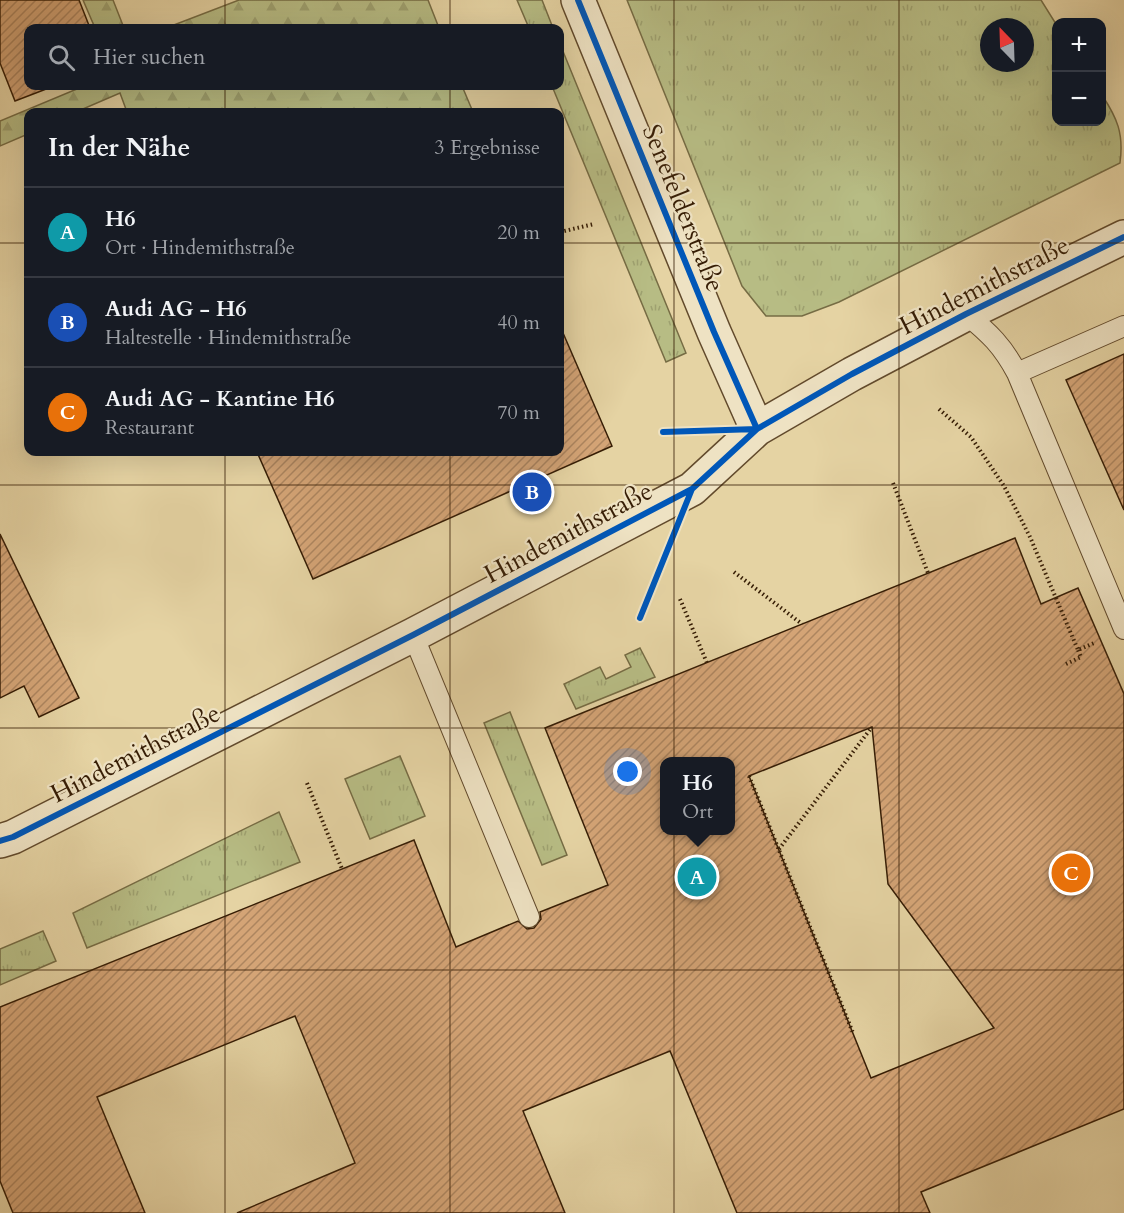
<!DOCTYPE html>
<html lang="de">
<head>
<meta charset="utf-8">
<style>
  body { margin:0; font-family:Cardo,serif; background:#242831; color:#f1f3f6 }
  .controls { position:absolute; right:18px; top:18px; display:grid; overflow:hidden; border-radius:12px; box-shadow:0 6px 24px #0002 }
  .controls button { width:54px; height:54px; display:grid; place-items:center; padding:0; border:0; border-bottom:2px solid #363941; background:#171b24; color:#f1f3f6; font:30px sans-serif }
  .compass { position:absolute; left:980px; top:18px; width:54px; height:54px; border-radius:50%; background:#171b24; box-shadow:0 6px 24px #0002; rotate:337deg }
  .you { position:absolute; left:628px; top:772px; width:21px; height:21px; margin:-15px; border:4px solid #fff; border-radius:50%; background:#1a73e8; box-shadow:0 0 0 9px #1a73e833 }
  .badge { display:grid; place-items:center; width:39px; height:39px; border-radius:50%; background:#db2777; color:#fff; font-size:20px; font-weight:700 }
  .pin { position:absolute; translate:-50% -50%; border:3px solid #fff; box-shadow:0 2px 6px #0006 }
  .popup { position:absolute; left:660px; top:757px; width:75px; height:78px; box-sizing:border-box; display:grid; place-content:center; border-radius:12px; background:#171b24; filter:drop-shadow(0 2px 4px #0005); font-size:20px; white-space:nowrap; color:#9ea1a6 }
  .popup b { font-size:22px; color:#f1f3f6 }
  .popup::after { content:''; position:absolute; left:50%; top:100%; margin-left:-12px; border:12px solid transparent; border-top-color:#171b24 }
  .list { margin:0; padding:0; list-style:none }
  h2 { display:flex; justify-content:space-between; align-items:center; height:78px; margin:0; padding:0 24px; font-size:26px }
  h2 small { font-size:20px; font-weight:400; color:#9ea1a6 }
  .list li { display:grid; grid-template-columns:39px 1fr auto; gap:18px; align-items:center; box-sizing:border-box; height:90px; padding:0 24px; border-top:2px solid #363941 }
  .list b { display:block; font-size:22px; white-space:nowrap }
  .list p { margin:0; font-size:20px; white-space:nowrap; color:#9ea1a6 }
  .list em { font-size:20px; font-style:normal; color:#9ea1a6 }
  .icon { flex:none; width:33px; height:33px; fill:none; stroke:currentColor; stroke-width:2; stroke-linecap:round; stroke-linejoin:round }
  .map { position:relative; flex:none; width:1124px; height:1213px; overflow:hidden }
  .search { position:absolute; background:#171b24; box-shadow:0 6px 24px #0002; left:24px; top:24px; width:540px; height:66px; display:flex; align-items:center; gap:15px; box-sizing:border-box; padding:0 21px; border-radius:12px; color:#9ea1a6; font-size:22px }
  .panel { position:absolute; background:#171b24; box-shadow:0 6px 24px #0002; left:24px; top:108px; width:540px; height:348px; border-radius:12px }
  .map>svg:first-child { display:block }
</style>
</head>
<body>
<div class="map">
<svg width="1124" height="1213" viewBox="0 0 1124 1213">
  <defs>
    <pattern id="grass-tufts" width="24" height="20" patternUnits="userSpaceOnUse" patternTransform="scale(1.5)"><rect width="24" height="20" fill="#b7bc84"/><path d="M3 7l-1-3M5 7V3M7 7l1-3M15 17l-1-3M17 17v-4M19 17l1-3" fill="none" stroke="#9ea170"/></pattern>
    <pattern id="forest-firs" width="22" height="20" patternUnits="userSpaceOnUse" patternTransform="scale(1.5)"><rect width="22" height="20" fill="#b7bc84"/><path d="M5 1l3.5 6h-7zM16 11l3.5 6h-7z" fill="#9ea170"/></pattern>
    <pattern id="building-hatch" width="6" height="6" patternUnits="userSpaceOnUse" patternTransform="scale(1.5)"><rect width="6" height="6" fill="#d4a476"/><path d="M-1 1l2-2M0 6l6-6M5 7l2-2" fill="none" stroke="#ad855f"/></pattern>
  </defs>
  <rect width="100%" height="100%" fill="#e5d3a3"/>
  <filter id="stains"><feTurbulence type="fractalNoise" baseFrequency=".00333" numOctaves="4"/><feColorMatrix values="0 0 0 0 .2 0 0 0 0 .09 0 0 0 0 .02 0 0 0 .5 -.17"/></filter>
  <radialGradient id="worn" r=".72"><stop offset=".6" stop-color="#630" stop-opacity="0"/><stop offset="1" stop-color="#630" stop-opacity=".3"/></radialGradient>
  <path fill="url(#grass-tufts)" stroke="#766c44" stroke-width="1.5" fill-rule="evenodd" d="M517,0h25l11,28h-24z
    M627,0h414l15,24v98h46v-27c15,23 22,38 18,68l-281,139 -37,14h-36l-24,-30zM989,27h36v36h-36z
    M560,44l126,309 -20,9 -114,-276h8z
    M640,648l15,29 -79,32 -12,-25 36,-17 6,12 25,-12 -6,-12z
    M510,712l57,143 -25,10 -58,-142z
    M400,756l25,60 -55,23 -25,-60z
    M279,812l21,50 -213,86 -14,-35z
    M43,931l13,30 -56,24v-36z"/>
  <path fill="url(#forest-firs)" stroke="#766c44" stroke-width="1.5" d="M83,0h30l11,28h-29z
    M239,0h189l11,28h-273z
    M84,86h378l11,26h-346l-7,-19 -44,19h-48v22l-28,12v-25z"/>
  <path fill="url(#building-hatch)" stroke="#361d05" stroke-width="1.5" fill-rule="evenodd" d="M0,0h79l11,28h-62v58h26l-39,15 -15,-38z
    M560,326l52,120 -299,133 -56,-127h303z
    M1124,354v156l-58,-130z
    M0,534l79,164 -40,19 -15,-31 -24,12z
    M1015,538l26,66 37,-16 46,106v415l-203,83 9,21h-193l-67,-162 -147,60 42,102h-328l118,-50 -60,-147 -198,81 48,116h-132l-13,-32v-174l414,-167 42,107 62,-26 9,8 7,-1 7,-9 -1,-7 68,-27 -63,-157zM872,727l16,157 106,144 -123,50 -122,-302zM664,762h66v69h-66z"/>
  <g fill="none" stroke-linecap="round" stroke-linejoin="round">
    <g stroke="#624a2c" stroke-width="22">
      <path id="service" d="M966,314c24,20 36,31 51,59l107,256
        M1017,373l107,-47
        M413,635l116,282"/>
    </g>
    <g stroke="#624a2c" stroke-width="36">
      <path id="minor" d="M578,0l136,332 43,97
        M0,841l13,-4 400,-202 279,-146 65,-60 95,-55 114,-60 158,-77"/>
    </g>
    <path stroke="#361d05" stroke-width="4" stroke-dasharray="1.5 3" stroke-linecap="butt" d="M560,232l34,-8
      M939,409l32,28 33,49 26,51 48,113 16,-7
      M893,483l35,90
      M734,572l68,52
      M680,599l27,64
      M1066,664l15,-7 -3,-7
      M749,776l104,257
      M307,783l35,86
      M779,849l93,-122"/>
    <use href="#service" stroke="#eee2c3" stroke-width="20"/>
    <use href="#minor" stroke="#eee2c3" stroke-width="33"/>
    <g stroke="#eee2c3" stroke-width="10">
      <path id="cycleway" d="M578,0l136,332 43,97
        M663,432l94,-3
        M640,618l52,-129
        M0,841l13,-4 400,-202 279,-146 65,-60 95,-55 114,-60 158,-77"/>
    </g>
    <use href="#cycleway" stroke="#0057b8" stroke-width="6"/>
  </g>
  <path fill="none" stroke="#361d05" stroke-width="1.5" stroke-opacity="0.55" d="M225,0v28M450,0v28M674,0v1213M899,0v1213M225,86v26M450,86v26M0,243h28M560,243h564M225,452v761M450,452v761M0,485h1124M0,728h1124M0,970h1124"/>
  <g text-anchor="middle" stroke-width="4.5" stroke-linejoin="round" paint-order="stroke">
    <g font-size="26" fill="#361d05" stroke="#eee2c3">
      <text transform="translate(684 208) rotate(68)" y="9">Senefelderstraße</text>
      <text transform="translate(984 285) rotate(-27)" y="9">Hindemithstraße</text>
      <text transform="translate(568 532) rotate(-28)" y="9">Hindemithstraße</text>
      <text transform="translate(135 753) rotate(-27)" y="9">Hindemithstraße</text>
    </g>
  </g>
  <rect width="100%" height="100%" filter="url(#stains)"/>
  <rect width="100%" height="100%" fill="url(#worn)"/>
</svg>
<div class="controls">
<button>+</button>
<button>−</button>
</div>
<svg class="compass" viewBox="-18 -18 36 36"><path d="M0-13l5 13h-10z" fill="#e53935"/><path d="M0 13l5-13h-10z" fill="#9ea1a6"/></svg>
<div class="you"></div>
<div class="pin badge" style="left:697px;top:877px;background:#0f9aa8">A</div>
<div class="popup"><b>H6</b>Ort</div>
<div class="pin badge" style="left:532px;top:492px;background:#1a4fb4">B</div>
<div class="pin badge" style="left:1071px;top:873px;background:#e8710a">C</div>
<div class="search"><svg class="icon" aria-label="search" viewBox="0 0 24 24"><circle cx="10" cy="10" r="6"/><path d="M15 15l6 6"/></svg>Hier suchen</div>
<section class="panel">
<h2>In der Nähe<small>3 Ergebnisse</small></h2>
<ul class="list">
<li><span class="badge" style="background:#0f9aa8">A</span><div><b>H6</b><p>Ort · Hindemithstraße</p></div><em>20 m</em></li>
<li><span class="badge" style="background:#1a4fb4">B</span><div><b>Audi AG - H6</b><p>Haltestelle · Hindemithstraße</p></div><em>40 m</em></li>
<li><span class="badge" style="background:#e8710a">C</span><div><b>Audi AG - Kantine H6</b><p>Restaurant</p></div><em>70 m</em></li>
</ul>
</section>
</div>
</body>
</html>
